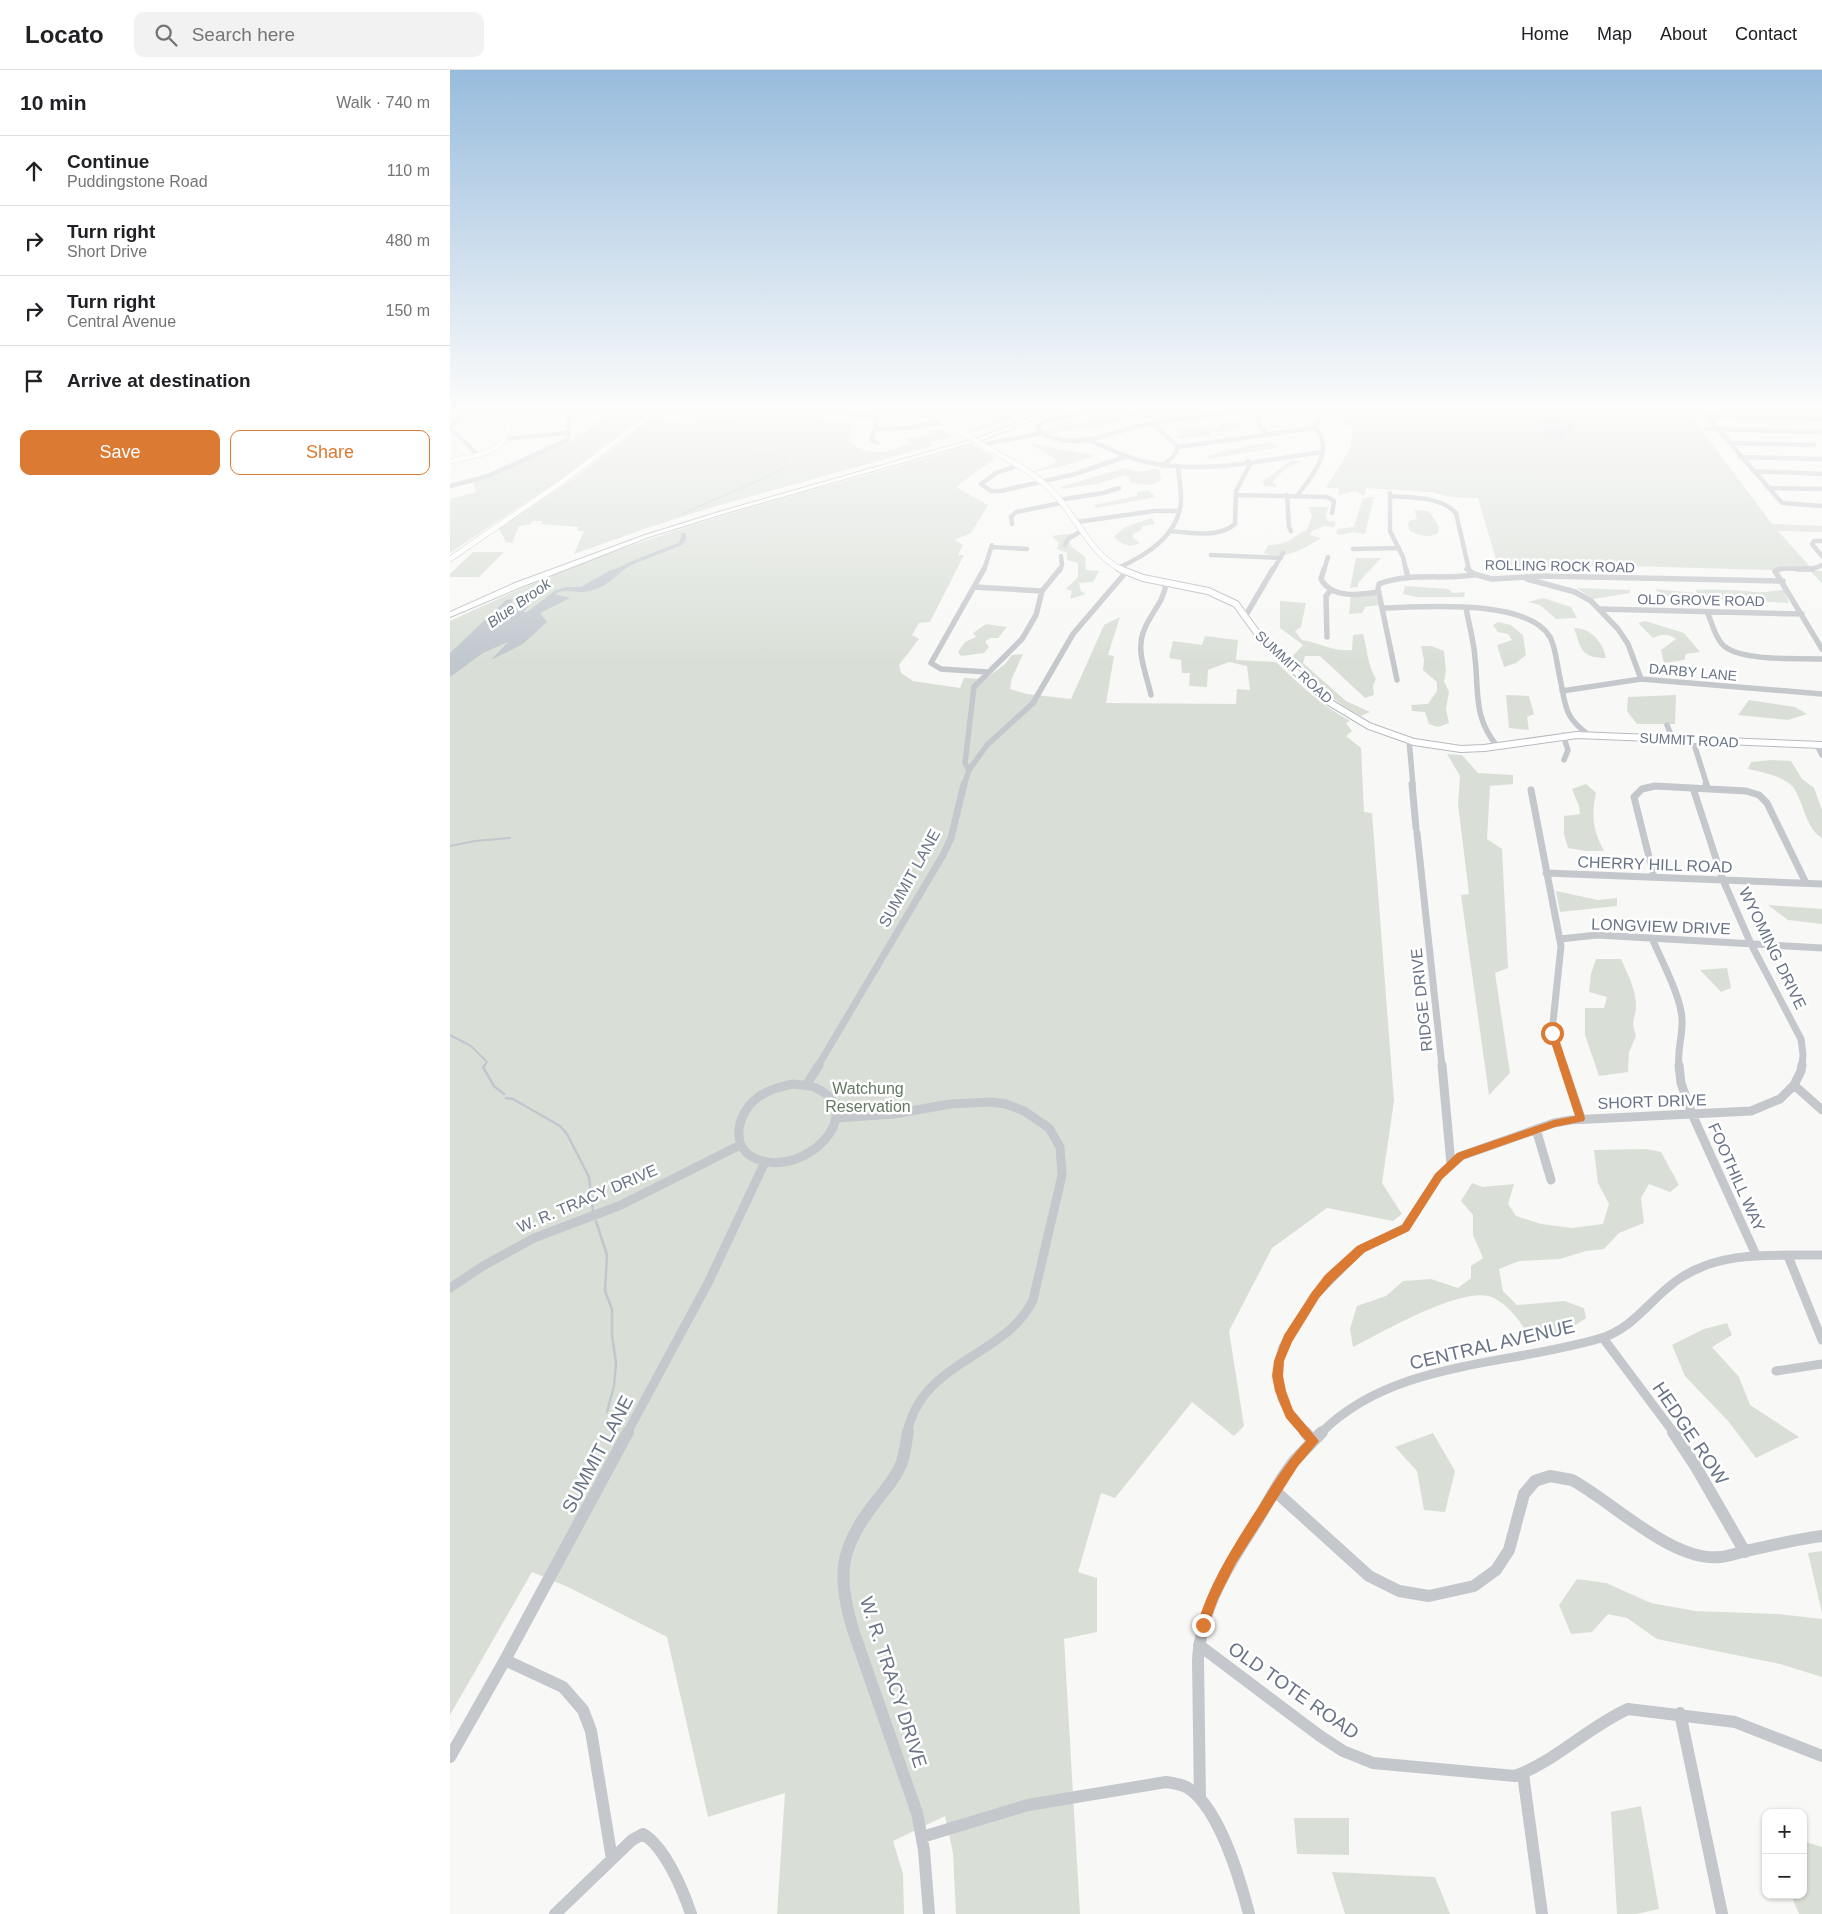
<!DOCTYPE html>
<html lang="en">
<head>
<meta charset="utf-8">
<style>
  body { margin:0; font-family:Arial,sans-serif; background:#f2f2f2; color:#202124 }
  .controls { position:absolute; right:15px; bottom:15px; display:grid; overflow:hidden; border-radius:10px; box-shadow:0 1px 4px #0004 }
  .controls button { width:45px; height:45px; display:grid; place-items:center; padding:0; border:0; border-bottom:1px solid #e0e0e0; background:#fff; color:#202124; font:25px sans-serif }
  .stop { position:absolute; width:15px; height:15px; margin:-11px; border:4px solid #db7a33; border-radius:50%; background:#fff }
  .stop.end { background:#db7a33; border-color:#fff; box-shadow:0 1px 5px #0008 }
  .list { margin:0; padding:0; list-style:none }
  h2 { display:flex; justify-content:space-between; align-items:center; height:65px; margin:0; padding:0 20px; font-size:21px }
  h2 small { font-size:16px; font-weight:400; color:#757577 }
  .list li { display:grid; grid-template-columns:32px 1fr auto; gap:15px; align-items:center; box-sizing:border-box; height:70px; padding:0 20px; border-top:1px solid #e0e0e0 }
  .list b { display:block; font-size:19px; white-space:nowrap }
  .list p { margin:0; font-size:16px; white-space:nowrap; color:#757577 }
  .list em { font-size:16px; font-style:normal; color:#757577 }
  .actions { display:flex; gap:10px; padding:15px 20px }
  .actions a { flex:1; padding:11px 0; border:1px solid #db7a33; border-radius:10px; text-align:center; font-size:18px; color:#db7a33 }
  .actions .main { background:#db7a33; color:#fff }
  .icon { flex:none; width:28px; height:28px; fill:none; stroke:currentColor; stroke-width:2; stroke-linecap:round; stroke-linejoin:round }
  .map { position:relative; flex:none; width:1372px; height:1844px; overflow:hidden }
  header { display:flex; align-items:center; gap:30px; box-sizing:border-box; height:70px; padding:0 25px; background:#fff; border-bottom:1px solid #e0e0e0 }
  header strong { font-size:24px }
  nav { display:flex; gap:28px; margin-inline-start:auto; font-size:18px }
  .search { width:350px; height:45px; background:#f2f2f2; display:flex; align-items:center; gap:12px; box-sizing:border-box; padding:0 18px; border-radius:10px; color:#757577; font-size:19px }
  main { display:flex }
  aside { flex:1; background:#fff }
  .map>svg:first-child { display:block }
</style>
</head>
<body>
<header>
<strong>Locato</strong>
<div class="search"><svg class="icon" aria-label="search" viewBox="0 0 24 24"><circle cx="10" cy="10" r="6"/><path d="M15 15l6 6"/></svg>Search here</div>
<nav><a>Home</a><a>Map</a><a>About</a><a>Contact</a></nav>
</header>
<main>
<aside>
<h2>10 min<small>Walk · 740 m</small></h2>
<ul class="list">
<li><svg class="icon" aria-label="ahead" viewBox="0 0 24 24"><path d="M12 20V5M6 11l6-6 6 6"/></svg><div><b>Continue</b><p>Puddingstone Road</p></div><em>110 m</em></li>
<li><svg class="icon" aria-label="right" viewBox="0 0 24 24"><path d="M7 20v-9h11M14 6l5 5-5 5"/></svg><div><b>Turn right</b><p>Short Drive</p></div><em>480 m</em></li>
<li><svg class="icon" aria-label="right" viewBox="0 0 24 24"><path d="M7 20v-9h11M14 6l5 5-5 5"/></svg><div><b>Turn right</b><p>Central Avenue</p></div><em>150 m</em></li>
<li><svg class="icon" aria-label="arrive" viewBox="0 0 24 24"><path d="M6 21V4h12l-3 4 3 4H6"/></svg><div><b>Arrive at destination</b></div></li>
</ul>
<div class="actions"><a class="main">Save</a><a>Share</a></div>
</aside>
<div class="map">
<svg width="1372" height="1844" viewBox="0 0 1372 1844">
  <rect width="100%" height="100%" fill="#f8f8f6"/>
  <path fill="#d9dfd7" d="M152,336h60l-24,13 -79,61 -109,73v-54l26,-7 -2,-9 99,-43 2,-7 13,-2 9,-10 7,-4v-8l-6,1z
    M266,336h106l-7,15 37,1 -3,19c22,18 38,11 62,2l-6,-5h11l26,-9 4,5 13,2 -30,6 3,4 -216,60 -69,22 -73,26 10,-23h-7l2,-4 -37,-3v-3h-10l-2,3 -11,2 -7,17 -6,-1 -7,-14 76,-50 75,-58 44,4 6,-5 28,2 13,-10 -22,-2 2,-2z
    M554,336h38l-67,26 -10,-2 21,-6 18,-10 -19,-6z
    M703,336h27l-1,1 11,6 -20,-2 -20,6h-12l-47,12 -3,-2 -38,7 -5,-3 10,-3v-3l21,-3 3,2 8,-4 37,-3 -1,-4z
    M900,336h334l88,118 50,2v6l-44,-1 36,40h8v12l-12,-12 -220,-6 -2,-3h-34l1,5 -57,-1 -20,-68 -27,-1 -20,-5 -65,-4 -2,8 -9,-5 -17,4 1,-7h-13l24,-39 3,-23h-9z
    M784,351l8,5 -14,5 -17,1 -1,4 -32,3 -1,-3 6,-2 -8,-5c10,-2 19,0 30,-1l2,2 12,-2v-4z
    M821,372l8,5 -70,12 -3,-3 40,-10z
    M579,373l66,13 -36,11 -25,5 1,-2 12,-3 11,-6z
    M522,374l23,14 -39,29 32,18 -17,28 -16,7 8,5 -5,10h6l-34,67 -11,1 -7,12 7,4 -20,26 2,8 12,8 47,7 4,-10 21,1 20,-15 7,-9 11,-1 -11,24 -2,11 17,5 44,5 33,-74 16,-8 -12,38 6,1 -8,47 130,1 1,-15 13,1 -3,-24 -18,-4 -21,8 -1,17 -18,-1 1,-13h-8l-1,-13 -12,-2 4,-17 29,4 3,-9 33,4 -2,20 40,2c24,23 45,43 74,59l-4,2 6,8 -6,5 15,12 3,64 8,1 22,288 -12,82 20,31 -9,7 -66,-13 -55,40 -43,83 15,95 -10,10 -42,-34 -77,96 -14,-5 -23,79 19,6v54l-33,7 16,275h-124l-3,-61 -8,-37 -52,25 10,33 1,40h-127l8,-121 -77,24 -41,-180 -99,-50 -36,-15 -82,143v-1094c64,-30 129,-58 195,-80 108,-38 218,-63 327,-97z
    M841,390l10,1 -18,10 -10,10 4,6 -12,-1 -3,-4z
    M675,398c12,4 19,5 31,0l3,2 2,9c-9,10 -19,4 -31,4v-6l-5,-2 -28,9 -34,5 -3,-2z
    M699,420l6,7 -58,11 -3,-3 43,-9v-4z
    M924,427l-9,37 -12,-2 -13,3 -4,-2 2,-4 16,-2 9,-29z
    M858,437h20l-2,9 2,5 8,1 -2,5 -10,-1 -12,5 -2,4 11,3c-16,10 -37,23 -57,15l4,-8c23,0 21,-7 39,-15l5,-15z
    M965,440l14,1 10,16 -1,6c-9,6 -19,2 -28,-2l-2,-6 1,-4 8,-2z
    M702,448l3,6 -12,2 -2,4 -8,4v4l7,5c-12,5 -17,2 -26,-6l11,-10z
    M626,463l-7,8 3,6 13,10 1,13 13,1 -6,11 -14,1 2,8 5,3 -16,5 2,-8 -6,-2 12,-12v-14l-11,-3v-7l-10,-4 2,-6 -7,-7z
    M23,482h31l-25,25h-29v-3z
    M906,488h25l-23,25v4l-8,1z
    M955,516l43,3 5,4 12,-1 -1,5h-47l-14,-3z
    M1127,518l53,2v3l-37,6z
    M1205,519l41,4v-3c21,-1 40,0 60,2 9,1 19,-2 28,-2l5,13 -126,-7z
    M926,525l3,10 -14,2 -3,6 -13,1 2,-18z
    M1093,528l28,9 6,11 -21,1 -16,-14 -12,-3z
    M830,531l26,2 -5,24 -6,4 7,9c20,3 30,12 50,10l1,-15 10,-1c5,17 4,30 13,45l-3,6 1,10 -9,3 -45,-42h-15l-2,7 43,38 24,11 -9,4c-28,-16 -51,-32 -71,-57l13,-14 -23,-17z
    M1195,551l39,12 16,19 -14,2 -2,6 -20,3 -3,-13 15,-11c-8,-6 -15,-5 -23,-1l-15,-15z
    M1048,552l13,3 12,10 3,20 -10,8 -12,4 -7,-22 15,-5 -4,-6 -10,-2 -5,-7z
    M536,554l21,3 -9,11h-8l-5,4 4,5 -5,6 -23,3 -3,-4 7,-10 11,-5 -3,-4z
    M1124,558c17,0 29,14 32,30 -25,0 -25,-9 -32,-30z
    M971,576h10l13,5 2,20 -2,10 5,11 -3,17 3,14 -11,4 -9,-3 -4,-12 -13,-1 -1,-6 17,-1 9,-13v-9l-14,-12 1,-10z
    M1056,625l23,1 5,18 -7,3 2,13 -20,-2z
    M1226,625l-1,29h-38l-10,-13 1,-14z
    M1299,630l46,7 12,7 -19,6 -50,-5z
    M997,684l15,1 16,18 35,2v9l-23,2 -3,53 15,10 6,119 -13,5 15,100 -21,22 -28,-200 8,-1 -11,-90 2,-28z
    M1321,690l20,1 11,18 12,9 8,22v28c-18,-10 -19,-43 -32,-54 -12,-9 -28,-12 -42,-15l3,-7z
    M1136,714l10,9c-5,22 -3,38 8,58h-18l-18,-3 -4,-14v-18l16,-2 -1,-8 -7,-17z
    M1106,821l42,9 19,-2v8l-57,6z
    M1318,835l54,4v15l-34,-4z
    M1146,889h25c6,14 15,30 15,46 0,15 -6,13 0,31l-7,16 -1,20 -29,4 -14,-41v-27h19l3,-11 -18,-5 2,-18z
    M1277,898l4,20 -10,4 -21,-22z
    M1197,1079l14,3 18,33 -9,7 -21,-8 -8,14 3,25 -25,10 -15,16 -18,2 -26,8 -41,2 -20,8 4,22 14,14 47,-4 20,7 2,10 -28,19 -30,-3c-9,-14 -18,-27 -34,-36 -28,-15 -113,35 -141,49l-3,-18 7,-23 29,-10 17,-15 28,-2 27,9 13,-10v-12l12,-8 -10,-23v-20l-12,-14 11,-18 11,4 31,-3 -6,20 8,12 25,8 31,4 31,-4 6,-20 -11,-21 -4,-33z
    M1277,1253l5,12 -20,12 27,30 11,28 49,32 -43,21 -28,-37 -43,-45 -13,-31 32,-16z
    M983,1363l22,38 -10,41 -21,-2 -7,-39 -22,-24z
    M1372,1481v62l-14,-60z
    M1127,1509l29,4 45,20 44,8 83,3 44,5v58l-42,-13 -123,-25 -30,-21 -19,-4 -16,18 -21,2 -12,-29z
    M1191,1736l18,103 -23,5h-19l-6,-102z
    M844,1748h55v37l-52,-1z
    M1353,1771l19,6v67h-23l-8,-19h12z
    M882,1802l103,5 15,37h-105z"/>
  <path fill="#c0c7cd" d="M1104,350l13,2 9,5 -16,11c-9,0 -17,-5 -20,-14l3,-3z
    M179,494c-13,13 -27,27 -47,28 -10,0 -18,-3 -27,2l15,4 -30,15 7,9 -24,22 -32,16 17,-18 -25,11 -33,24v-24l56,-53 7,-1 -6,12 22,-5 -6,6h4l29,-22 10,-3h15l28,-16z"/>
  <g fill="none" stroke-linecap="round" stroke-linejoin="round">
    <path stroke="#c0c7cd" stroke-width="1" d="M232,444l98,-43 7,-9 -1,-4 -49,-8 -8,-9"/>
    <path stroke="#c0c7cd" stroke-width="2" d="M0,776l25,-5 35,-3
      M0,965l21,11 16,16 -3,4"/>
    <path stroke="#c0c7cd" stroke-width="2.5" d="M35,995l-2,2 11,19 10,8
      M56,1028l7,1 47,27 7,8 22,43 4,34
      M146,1151l11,34 -2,36 7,18v27l4,27 -2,23 -7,26"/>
    <path fill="#c0c7cd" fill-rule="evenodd" d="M231,463h4l2,5 -5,7 -51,20 -12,8 -6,-1 14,-9 51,-20 3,-5z"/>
    <g stroke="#b7babf" stroke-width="6">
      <path id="major-far1" d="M468,336l42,25
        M529,373c25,15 54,28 74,49 24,25 37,62 69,78
        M0,391c18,-4 42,-6 54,-21l9,-34
        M0,489l116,-80 79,-60 24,-13"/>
    </g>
    <g stroke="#b7babf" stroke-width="8">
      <path id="major" d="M670,499l23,9 65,13 28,13 29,40 64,58 40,24 45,16 47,7 23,-1 93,-13 245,10"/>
    </g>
    <g stroke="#b7b9bd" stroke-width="2">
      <path id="highway" d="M610,336h7l-82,33 -259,74 -77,24 -128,50 -71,30v-5l65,-29 130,-48 77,-24 259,-74z"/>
    </g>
    <path stroke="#c4c7cb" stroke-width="4.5" d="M391,336l-2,5 9,4 31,2
      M669,336l-71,14 -8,3 -3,5c10,11 25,13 39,13 24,-1 45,-12 68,-16 36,-8 74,-9 110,-19
      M747,336l17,9
      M1248,336l84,97 40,3
      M1329,336l43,1
      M62,337l18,-1
      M0,338l15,-2
      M796,338l12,7 2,11 7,8
      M1256,346l116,3
      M702,353l26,24 -5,10 -11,9
      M0,356l5,-1 9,-19
      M0,358l27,26
      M425,359l33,-1 35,-7
      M1256,359l116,3
      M54,369l63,-6
      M638,370c18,7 38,18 58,22 58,13 118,-2 176,-10
      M427,373l-6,-3 9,-28 20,-6
      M1279,373l85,2
      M531,375l61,-12
      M728,377l137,-19
      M1290,387l82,2
      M567,396l-21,7 -15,11 10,7h10l74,-17 52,-18
      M1303,401l69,3
      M0,416l38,-10 77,-35 4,-4 -1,-25 6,-6
      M1318,418l54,1
      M940,423v38l13,26 3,13
      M786,425l91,2 7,4 -2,12
      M837,425l2,32 2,4
      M847,426c14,-19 39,-46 18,-68l8,-22
      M940,426c22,2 50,0 66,17l13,57
      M609,430l44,-7 16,-5
      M627,452l77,-11h26
      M562,454l-1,-7 5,-5 45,-9
      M720,461c19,2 50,7 65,-7l1,-33 14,-27 -2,-3
      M1372,471h-8l-2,3 10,12
      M615,475l3,-6 15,-9
      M542,477l35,2
      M903,479l46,-1
      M761,485l70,3
      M668,498c29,-13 62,-33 63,-69 0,-11 -2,-22 -3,-32
      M534,500l8,-25
      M610,500l2,-5 -1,-9
      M823,500l10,-17
      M874,500l4,-13
      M1327,500c15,-5 31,4 45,-5"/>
    <path stroke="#c4c7cb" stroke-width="5.5" d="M534,499l-53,94 10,6 46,3
      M874,499l-3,10c11,20 39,16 58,13
      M956,499l2,9
      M1017,499l7,5 18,5 51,-3 240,5
      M1330,499l-5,2 47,78
      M1347,499h16
      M1077,509l48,13 16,9 27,28 10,15 13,35
      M524,517l68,4
      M933,538c40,-1 144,-10 167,29 6,11 7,29 10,41 6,30 4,39 30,58
      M1016,538c3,17 8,33 9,50 4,35 -2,60 23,89
      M1150,539l202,5
      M1257,542c5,10 7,23 15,32 16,18 77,14 100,15
      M796,545l27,-46
      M877,567l-1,-41 5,-6
      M947,610l-19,-91 1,-5c29,-12 63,-4 94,-9
      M1112,621l79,-12 181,15
      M701,625c-4,-19 -15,-43 -8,-62 6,-19 21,-30 23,-50
      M1217,655l6,15
      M1113,665l5,15 -4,10
      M959,670l4,45
      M1243,671l14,44
      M1367,675l5,10
      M519,700l-4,-7 9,-76 48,-48 14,-24 6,-24 18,-22
      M514,715l5,-15 18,-25 46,-42 40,-69 53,-62"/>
    <path stroke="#c4c7cb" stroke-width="7" d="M962,714l4,44
      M1256,714l2,5
      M1243,718l30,92 28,64 50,95 2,15 -1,12
      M1081,720l30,156 -8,76v11l11,33
      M967,763l25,233
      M1096,803l276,11
      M1204,807l-20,-80 8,-8 13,-3 91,5 13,4 8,8 39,80
      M1202,868c9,22 29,58 30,81 1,16 -5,31 -3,47
      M1110,869l37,-4 225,13
      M368,996l125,-211 8,-17 13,-54"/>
    <path stroke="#c4c7cb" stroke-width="9" d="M992,995l9,99
      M1113,995l18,53
      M1229,995l2,18 11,31 64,141
      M342,1014c8,1 19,1 26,5 49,25 -12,87 -59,71 -30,-10 -23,-46 -2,-62 10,-8 23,-11 35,-14z
      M357,1014l12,-19
      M1344,1015l28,25
      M387,1048l57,-4 56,-10 41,-2 15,2 18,7 25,17 11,19 2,28 -29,125c-27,57 -111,60 -126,133
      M1086,1059l15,51
      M1338,1186l34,84
      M0,1218l33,-22 51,-28 87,-33 119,-60
      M1153,1268l71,95
      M1326,1301l46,-7
      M177,1363l81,-150 57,-121
      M857,1363l-17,-19 -8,-15 -4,-23 1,-15 4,-14 32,-52 46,-46 44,-21 34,-52 22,-20 93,-33 17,-3 180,-9 29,-12 14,-14 7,-14 1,-6
      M871,1363c72,-73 188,-67 280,-95 33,-9 53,-44 81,-61 42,-27 92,-21 140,-22"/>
    <path stroke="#c4c7cb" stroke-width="12" d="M458,1362c-2,10 -3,21 -6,30 -6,16 -18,29 -28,42 -36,46 -37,74 -20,129l63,180 7,37 5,64
      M855,1362l8,9
      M1223,1362l23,35 49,85
      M825,1421l94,85 30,15 30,5 45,-10 22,-16 13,-20 15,-56 11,-13 15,-5 22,4c41,22 100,82 148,77 11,-1 20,-5 30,-7 24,-5 48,-11 72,-14
      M749,1575l121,91 23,15 30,12 142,13c41,-15 73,-49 113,-67l107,13 87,34
      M55,1590l58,27 20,23 8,21 21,128
      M1230,1643l42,201
      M0,1687l55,-97 123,-228
      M1073,1704l19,140
      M750,1729l-2,-139c3,-53 31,-96 59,-139 9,-15 17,-31 27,-46l10,-14 28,-29
      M472,1767l106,-32 138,-23c7,1 16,2 22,6 31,20 52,91 61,126
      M105,1844l77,-74 11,-6c22,13 40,56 48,80"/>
    <use href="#major-far1" stroke="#fff" stroke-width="5"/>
    <use href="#major" stroke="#fff" stroke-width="6"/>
    <use href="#highway" fill="#fff" fill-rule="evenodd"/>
    <g stroke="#b7babf" stroke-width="6" stroke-linecap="butt">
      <path id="major-bridge" d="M510,361l19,12"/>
    </g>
    <use href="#major-bridge" stroke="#fff" stroke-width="5"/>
  </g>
  <linearGradient id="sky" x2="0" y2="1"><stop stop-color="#98bcdd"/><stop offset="0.57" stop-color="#fcfcfb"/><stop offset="1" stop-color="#fcfcfb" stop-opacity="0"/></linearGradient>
  <rect width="1372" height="594" fill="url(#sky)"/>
  <path fill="#db7a33" d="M1102,960l5,3 28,85 -1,3 -29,6 -91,32 -22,20 -33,52 -44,21 -32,30 -14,16 -27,44 -8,19 -1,15 3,15 7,19 26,31 -21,25 -62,97 -18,36 -11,30 -4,2 -5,-2 -1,-4c14,-44 36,-79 62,-119 14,-23 28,-45 47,-65l-20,-23 -11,-27 -3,-15 2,-15 10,-26 28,-43 13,-17 32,-29 45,-21 33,-51 22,-21 97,-33 21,-4 -27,-83z"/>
  <g text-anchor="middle" stroke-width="5" stroke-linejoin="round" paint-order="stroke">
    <g font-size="14" fill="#697386" stroke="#fff">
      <text transform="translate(1110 496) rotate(1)" y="5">ROLLING ROCK ROAD</text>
      <text transform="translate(1251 530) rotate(1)" y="5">OLD GROVE ROAD</text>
      <text transform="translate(844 597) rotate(43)" y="5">SUMMIT ROAD</text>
      <text transform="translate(1243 602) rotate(5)" y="5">DARBY LANE</text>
      <text transform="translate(1239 670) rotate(3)" y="5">SUMMIT ROAD</text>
    </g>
    <g font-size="15" font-style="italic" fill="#657481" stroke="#fff">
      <text transform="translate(69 533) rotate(-35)" y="5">Blue Brook</text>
    </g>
    <g font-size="16" fill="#697386" stroke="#fff">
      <text transform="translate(1205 794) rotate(2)" y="6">CHERRY HILL ROAD</text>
      <text transform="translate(459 808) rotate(-61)" y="6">SUMMIT LANE</text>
      <text transform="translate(1211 856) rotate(2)" y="6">LONGVIEW DRIVE</text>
      <text transform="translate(1323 878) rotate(64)" y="6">WYOMING DRIVE</text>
      <text transform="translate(971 930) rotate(-96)" y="6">RIDGE DRIVE</text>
      <text transform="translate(1202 1031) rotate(-2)" y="6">SHORT DRIVE</text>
      <text transform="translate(1287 1107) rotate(66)" y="6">FOOTHILL WAY</text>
      <text transform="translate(137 1128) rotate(-23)" y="6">W. R. TRACY DRIVE</text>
    </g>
    <g font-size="16" fill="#647863" stroke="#fff">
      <text x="418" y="1024">Watchung<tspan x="418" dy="18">Reservation</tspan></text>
    </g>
    <g font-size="19" fill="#697386" stroke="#fff">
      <text transform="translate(1042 1274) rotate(-13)" y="7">CENTRAL AVENUE</text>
      <text transform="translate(1241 1363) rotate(56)" y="7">HEDGE ROW</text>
      <text transform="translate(147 1384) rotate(-62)" y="7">SUMMIT LANE</text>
      <text transform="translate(444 1612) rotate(72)" y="7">W. R. TRACY DRIVE</text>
      <text transform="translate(844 1620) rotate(35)" y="7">OLD TOTE ROAD</text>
    </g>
  </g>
</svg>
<div class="controls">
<button>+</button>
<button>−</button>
</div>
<div class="stop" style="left:1102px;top:963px"></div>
<div class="stop end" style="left:753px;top:1555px"></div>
</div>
</main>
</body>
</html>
